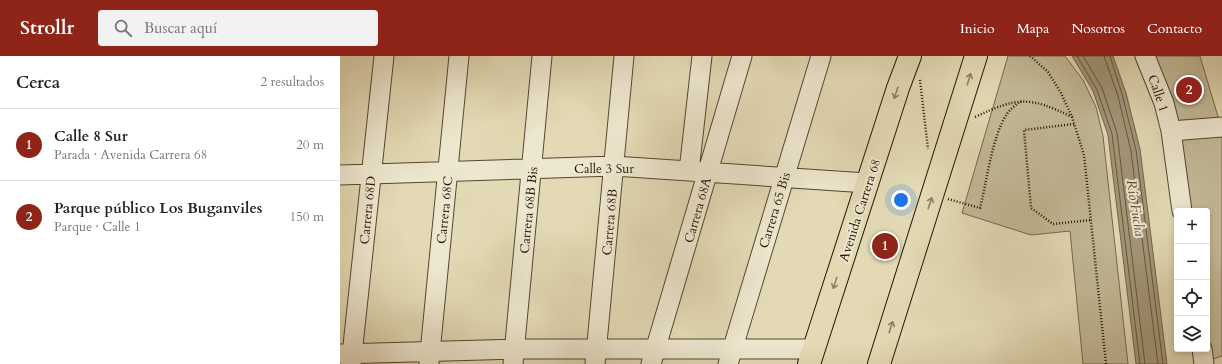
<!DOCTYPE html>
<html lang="es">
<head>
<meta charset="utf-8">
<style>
  body { margin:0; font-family:Cardo,serif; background:#f2f2f2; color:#222 }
  .controls { position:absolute; right:12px; bottom:12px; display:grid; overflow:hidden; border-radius:4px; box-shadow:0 2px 6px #0003 }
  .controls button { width:36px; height:36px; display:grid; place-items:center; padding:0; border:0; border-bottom:1px solid #e0e0e0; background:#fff; color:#222; font:20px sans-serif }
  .you { position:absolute; left:561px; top:144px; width:14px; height:14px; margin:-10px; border:3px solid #fff; border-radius:50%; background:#1a73e8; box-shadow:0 0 0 6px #1a73e833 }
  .badge { display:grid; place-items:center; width:26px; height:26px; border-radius:50%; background:#8f2418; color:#fff; font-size:13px; font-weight:700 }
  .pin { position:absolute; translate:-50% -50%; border:2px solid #fff; box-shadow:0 1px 4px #0006 }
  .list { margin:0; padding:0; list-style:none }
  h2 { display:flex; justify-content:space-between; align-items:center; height:52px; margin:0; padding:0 16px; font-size:17px }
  h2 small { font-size:13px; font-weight:400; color:#767676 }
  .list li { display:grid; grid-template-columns:26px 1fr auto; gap:12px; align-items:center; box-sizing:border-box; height:72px; padding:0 16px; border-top:1px solid #e0e0e0 }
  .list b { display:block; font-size:15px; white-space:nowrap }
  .list p { margin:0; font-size:13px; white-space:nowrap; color:#767676 }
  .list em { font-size:13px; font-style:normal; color:#767676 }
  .icon { flex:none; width:22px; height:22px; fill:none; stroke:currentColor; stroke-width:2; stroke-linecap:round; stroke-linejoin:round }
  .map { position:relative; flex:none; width:882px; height:308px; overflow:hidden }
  header { display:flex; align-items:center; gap:24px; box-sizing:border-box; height:56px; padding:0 20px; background:#8f2418; color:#fff }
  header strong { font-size:19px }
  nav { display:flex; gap:22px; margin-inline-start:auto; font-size:14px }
  .search { width:280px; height:36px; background:#f2f2f2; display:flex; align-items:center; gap:10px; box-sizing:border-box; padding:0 14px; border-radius:4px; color:#767676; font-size:15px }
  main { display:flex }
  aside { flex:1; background:#fff }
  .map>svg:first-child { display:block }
</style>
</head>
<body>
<header>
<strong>Strollr</strong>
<div class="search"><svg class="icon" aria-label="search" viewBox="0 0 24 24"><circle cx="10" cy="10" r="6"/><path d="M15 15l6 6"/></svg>Buscar aquí</div>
<nav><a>Inicio</a><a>Mapa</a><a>Nosotros</a><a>Contacto</a></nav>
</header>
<main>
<aside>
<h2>Cerca<small>2 resultados</small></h2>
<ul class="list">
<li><span class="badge">1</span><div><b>Calle 8 Sur</b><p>Parada · Avenida Carrera 68</p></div><em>20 m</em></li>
<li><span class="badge">2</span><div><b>Parque público Los Buganviles</b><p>Parque · Calle 1</p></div><em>150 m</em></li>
</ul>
</aside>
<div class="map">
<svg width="882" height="308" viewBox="0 0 882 308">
  <rect width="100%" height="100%" fill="#e3dab5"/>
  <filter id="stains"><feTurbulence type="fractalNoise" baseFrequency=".005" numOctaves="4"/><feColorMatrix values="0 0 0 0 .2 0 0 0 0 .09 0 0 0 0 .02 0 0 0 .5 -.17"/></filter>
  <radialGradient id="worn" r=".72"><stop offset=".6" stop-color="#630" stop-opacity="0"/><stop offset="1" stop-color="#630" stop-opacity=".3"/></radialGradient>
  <path fill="#c3b997" stroke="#74674e" d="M668,0h57l18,24 13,27 7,29 25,228h-45l-13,-133 -39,4 -69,-22z
    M812,0h48l19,64 -43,5z
    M882,78v222l-12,4 -3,-19v-130h-18l-11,-75z"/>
  <path fill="#a39779" stroke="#71634b" d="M732,0h41l13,37 14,56 27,215h-31l-28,-229 -15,-44z"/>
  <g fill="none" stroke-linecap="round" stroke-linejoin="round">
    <path stroke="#64563f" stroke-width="1" d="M737,0l20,34 15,44 28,230
      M743,0l19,32 15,45 28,231
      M764,0l14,40 13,55 27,213
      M770,0l12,38 14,56 27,214"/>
    <g stroke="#554631" stroke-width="21">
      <path id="minor" d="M805,0l19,47 7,28 11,80
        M831,75l51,-4
        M349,115l13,-115
        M0,119l274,-9 253,17
        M862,293l2,15
        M0,298l175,-5h299
        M89,307l30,-307
        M11,308l33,-308
        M173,308l29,-308
        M255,308l29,-308
        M311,308l91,-308
        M388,308l93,-308"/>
    </g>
    <g stroke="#261505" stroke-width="24">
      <path id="major" d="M469,308l89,-276 12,-32
        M539,308l97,-308"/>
    </g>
    <path stroke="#261505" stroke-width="2.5" stroke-dasharray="1 2" stroke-linecap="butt" d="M690,0l18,16 13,21 11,24 12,38 22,209
      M580,24l8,69
      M635,61c43,-20 54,-21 97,0
      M734,68l-50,6 7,78 22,16 38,-4
      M608,143l32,9c7,-27 12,-72 27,-94 4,-6 10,-10 16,-14"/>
    <use href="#minor" stroke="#ede7cf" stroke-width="19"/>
    <use href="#major" stroke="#e3dab5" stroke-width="22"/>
  </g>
  <defs><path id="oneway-shaft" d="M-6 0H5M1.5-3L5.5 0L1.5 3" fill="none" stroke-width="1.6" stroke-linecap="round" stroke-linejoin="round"/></defs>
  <g stroke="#8e8166">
    <use href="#oneway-shaft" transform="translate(629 23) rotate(-73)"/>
    <use href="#oneway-shaft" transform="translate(556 37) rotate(108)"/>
    <use href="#oneway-shaft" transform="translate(590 147) rotate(-72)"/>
    <use href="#oneway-shaft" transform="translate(495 227) rotate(108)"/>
    <use href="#oneway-shaft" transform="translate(551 271) rotate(-72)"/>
  </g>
  <g text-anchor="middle" stroke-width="4" stroke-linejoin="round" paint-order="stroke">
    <g font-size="13" fill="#261505" stroke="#ede7cf">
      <text transform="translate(819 37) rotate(71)" y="5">Calle 1</text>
      <text x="264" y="117">Calle 3 Sur</text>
      <text transform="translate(27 154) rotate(-84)" y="5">Carrera 68D</text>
      <text transform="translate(104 154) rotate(-84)" y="5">Carrera 68C</text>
      <text transform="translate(188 154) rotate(-84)" y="5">Carrera 68B Bis</text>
      <text transform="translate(357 154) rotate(-74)" y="5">Carrera 68A</text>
      <text transform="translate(434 154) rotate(-73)" y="5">Carrera 65 Bis</text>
      <text transform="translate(519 154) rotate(-72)" y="5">Avenida Carrera 68</text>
      <text transform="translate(269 166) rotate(-85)" y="5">Carrera 68B</text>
    </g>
    <g font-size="14" font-style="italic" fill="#584933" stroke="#ede7cf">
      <text transform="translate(796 152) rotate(81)" y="5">Río Fucha</text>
    </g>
  </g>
  <rect width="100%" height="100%" filter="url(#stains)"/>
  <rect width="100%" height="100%" fill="url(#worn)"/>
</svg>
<div class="controls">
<button>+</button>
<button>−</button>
<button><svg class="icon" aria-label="locate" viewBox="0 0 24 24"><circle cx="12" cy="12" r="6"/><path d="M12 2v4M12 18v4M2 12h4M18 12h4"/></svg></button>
<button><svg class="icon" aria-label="layers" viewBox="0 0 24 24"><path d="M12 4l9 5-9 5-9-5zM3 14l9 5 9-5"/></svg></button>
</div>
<div class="you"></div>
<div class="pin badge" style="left:545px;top:190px">1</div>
<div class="pin badge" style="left:849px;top:34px">2</div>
</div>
</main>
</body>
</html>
